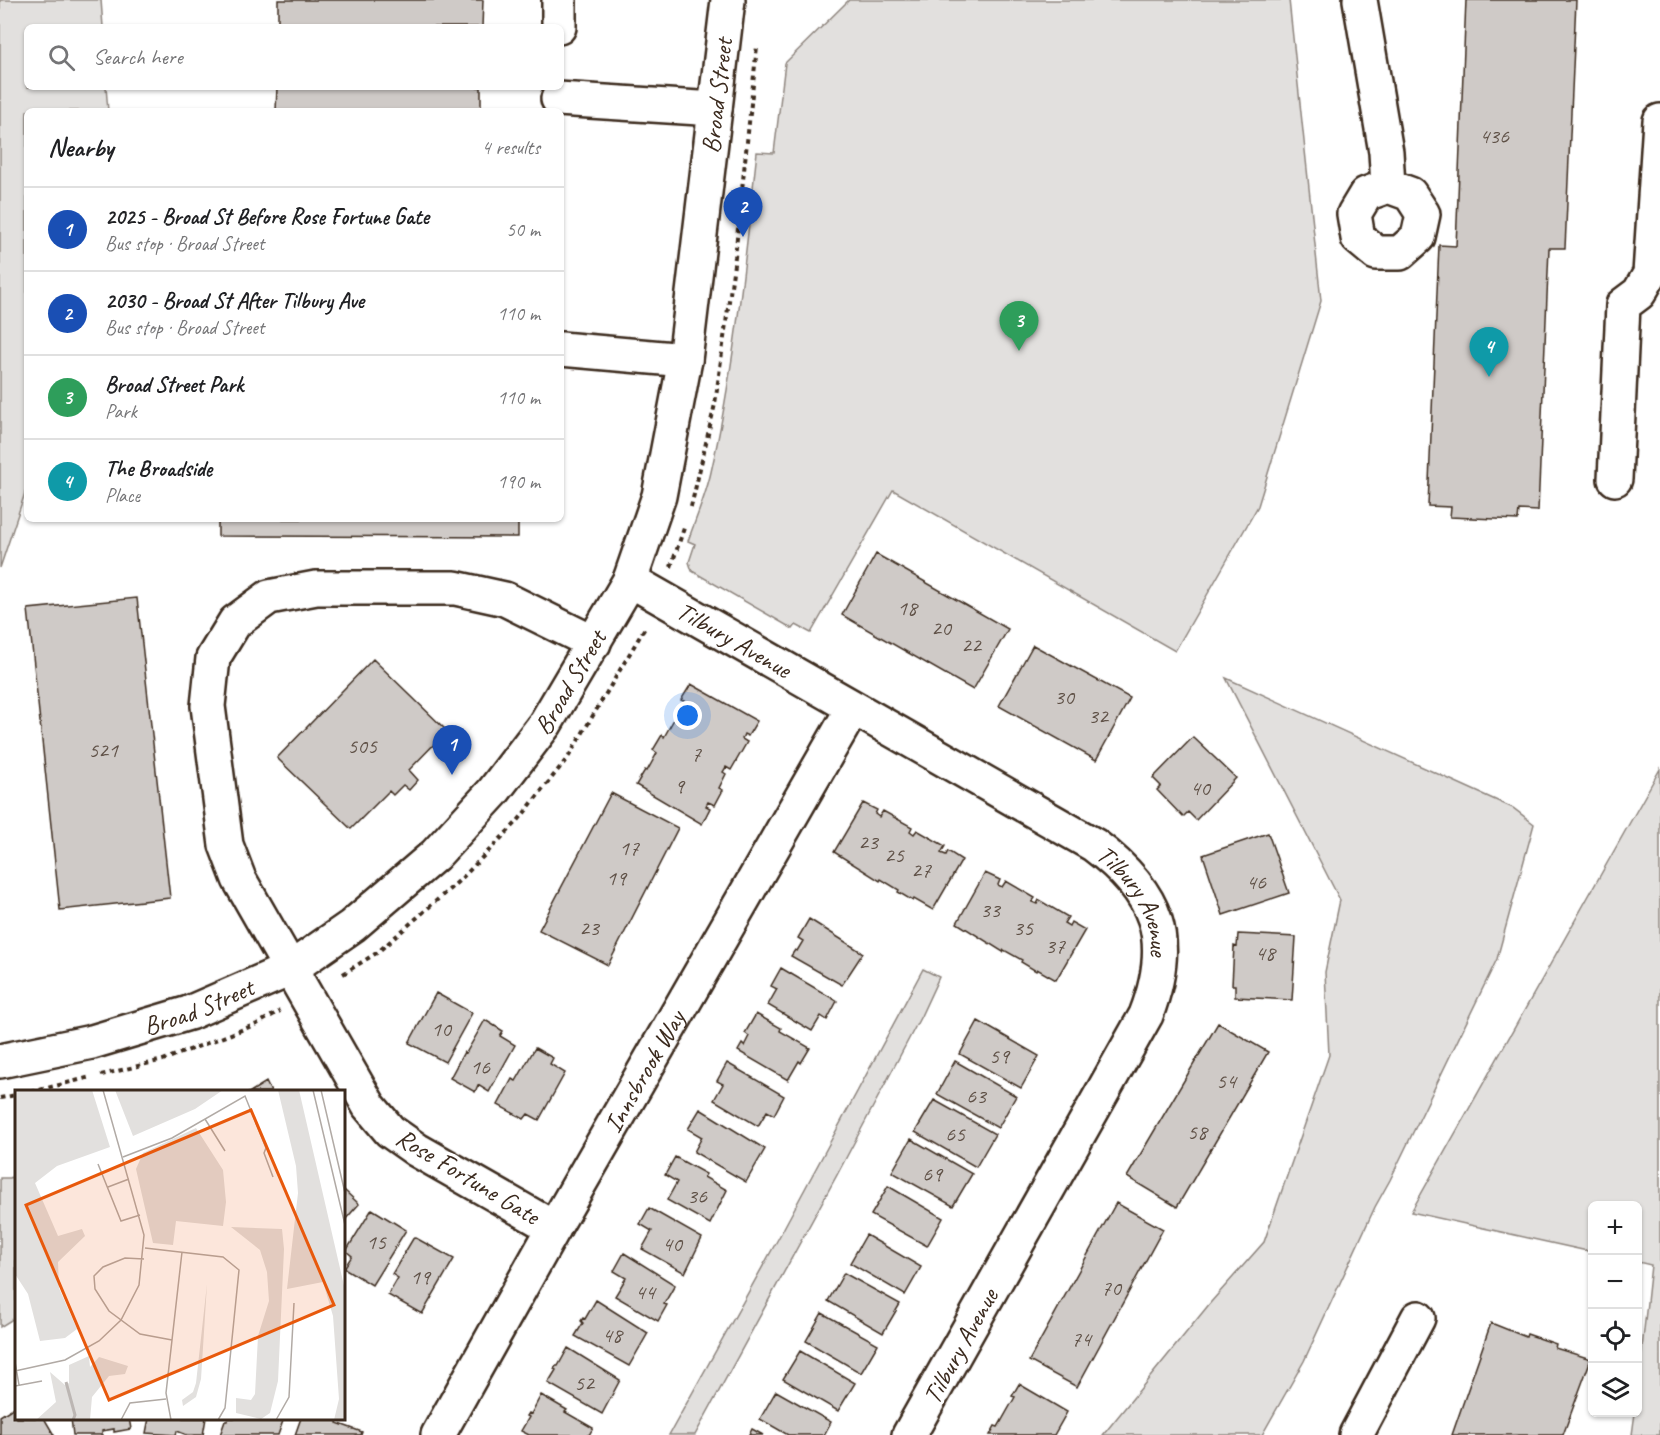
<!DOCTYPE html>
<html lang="en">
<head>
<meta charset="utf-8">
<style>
  body { margin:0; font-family:Caveat,sans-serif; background:#f2f2f2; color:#202124 }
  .controls { position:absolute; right:18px; bottom:18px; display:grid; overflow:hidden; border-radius:9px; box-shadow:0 2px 4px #0004 }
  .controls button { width:54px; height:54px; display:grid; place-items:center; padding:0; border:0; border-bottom:2px solid #e0e0e0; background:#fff; color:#202124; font:30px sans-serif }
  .you { position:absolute; left:688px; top:716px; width:21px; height:21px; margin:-15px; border:4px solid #fff; border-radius:50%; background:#1a73e8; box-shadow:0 0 0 9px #1a73e833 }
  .badge { display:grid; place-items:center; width:39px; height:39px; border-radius:50%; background:#0b8043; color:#fff; font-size:20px; font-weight:700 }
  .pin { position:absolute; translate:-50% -50px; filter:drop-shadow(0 2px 3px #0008) }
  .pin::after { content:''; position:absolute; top:32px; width:21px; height:18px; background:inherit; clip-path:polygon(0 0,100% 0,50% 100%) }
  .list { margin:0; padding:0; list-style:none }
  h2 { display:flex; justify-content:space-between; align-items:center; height:78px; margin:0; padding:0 24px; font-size:26px }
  h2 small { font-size:20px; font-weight:400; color:#757577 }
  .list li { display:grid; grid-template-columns:39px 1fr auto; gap:18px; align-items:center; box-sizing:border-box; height:84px; padding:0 24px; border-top:2px solid #e0e0e0 }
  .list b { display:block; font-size:22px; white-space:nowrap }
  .list p { margin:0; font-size:20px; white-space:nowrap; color:#757577 }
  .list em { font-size:20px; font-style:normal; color:#757577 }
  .icon { flex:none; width:33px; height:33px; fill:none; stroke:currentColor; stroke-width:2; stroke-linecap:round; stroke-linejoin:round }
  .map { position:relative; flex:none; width:1660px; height:1435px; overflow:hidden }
  .search { position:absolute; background:#fff; box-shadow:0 2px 4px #0004; left:24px; top:24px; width:540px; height:66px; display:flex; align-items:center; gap:15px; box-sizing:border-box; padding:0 21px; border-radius:9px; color:#757577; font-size:22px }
  .panel { position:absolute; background:#fff; box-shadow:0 2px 4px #0004; left:24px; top:108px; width:540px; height:414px; border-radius:9px }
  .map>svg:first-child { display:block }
</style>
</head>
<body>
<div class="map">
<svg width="1660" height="1435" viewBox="0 0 1660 1435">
  <rect width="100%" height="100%" fill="#fff"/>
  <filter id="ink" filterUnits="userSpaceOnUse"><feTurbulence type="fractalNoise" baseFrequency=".0167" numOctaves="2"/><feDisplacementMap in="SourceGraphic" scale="12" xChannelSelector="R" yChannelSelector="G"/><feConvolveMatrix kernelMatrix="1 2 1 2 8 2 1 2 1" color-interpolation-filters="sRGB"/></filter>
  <g filter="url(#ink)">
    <path fill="#e2e0de" stroke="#8e857e" stroke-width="1.5" d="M0,0h101l2,27h-76v60h79l2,24h-81v376l-27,81z
      M849,0h440l32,301 -63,205 -83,145 -282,-161 -82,143 -15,-8 -3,4 -101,-58 -3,-9 6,-18 -7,-3c8,-23 18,-46 23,-69 24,-105 34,-214 46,-320l17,1 11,-90z
      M1226,678l287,130 21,16 -37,135 -107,221 -15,27 -71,154 -42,74h-159l108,-133 53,-60 65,-187 -4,-83 15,-72z
      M1660,769v666h-28l3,-22 3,-1v-26l13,-121 -13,-3v-56h-46v46l-181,-40z
      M923,969l16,8 -18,39 -84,159 -142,260h-26l109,-196z
      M16,1173v144l-16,10v-149h10z"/>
    <path fill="#cfcac7" stroke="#3b2a1e" stroke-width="1.5" d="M278,0h205l-1,27h-204z
      M1466,0h110l-11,248h-16l-11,263 -19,-1 -1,10 -68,-3 1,-10 -23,-1 11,-261 17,1z
      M277,87h204v24h-205z
      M218,519h300v18l-300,-1z
      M876,554l132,75 -35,61 -131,-75z
      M137,598l33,300 -110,12 -32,-301z
      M1033,645l97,53 -34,62 -97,-54z
      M373,659l74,72 -38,39 9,10 -9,10 -6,-5 -10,10 -4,-4 -38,38 -74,-71z
      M691,684l66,37 -9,15 -4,-2 -2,5 5,3 -16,28 -5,-3 -3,5 3,2 -7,14 4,2 -8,15 -7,-3 -2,4 4,2 -8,16 -66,-39 9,-15 2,1 10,-18 -4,-3 9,-15 2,2 20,-36 -3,-1z
      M1193,737l43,41 -40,42 -8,-8 -5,5 -26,-27 4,-4 -8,-8z
      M611,793l67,35 -70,137 -69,-35z
      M863,803l14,7 -2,4 4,3 4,-6 29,16 -2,4 4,3 3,-4 28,16 -4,7 5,2 2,-4 14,9 -29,50 -19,-11 -1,2 -15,-9 1,-2 -18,-11 -1,2 -46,-29z
      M1268,833l21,60 -66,22 -20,-60z
      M985,873l15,7 -2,5 4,2 4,-6 29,17 -3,4 5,2 2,-4 29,17 -4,6 5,3 2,-4 14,8 -29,50 -19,-11 -1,2 -15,-9 1,-2 -18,-10 -1,2 -46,-29z
      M809,919l54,34 -21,32 -51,-29 4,-6 2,1 6,-10 -5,-3z
      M1238,934l58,3 -4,63 -57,-3v-12h-3l2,-39 3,1z
      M781,968l56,33 -10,19 -6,-4 -9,15 -44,-26 9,-16 -6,-3z
      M436,993l36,20 -27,49 -36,-19z
      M756,1014l25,14 -1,3 30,17 -9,15 -2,-2 -11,19 -50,-29 4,-7 2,2 5,-10 -4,-3z
      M485,1020l18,11 -3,5 15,9 -26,47 -11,-7 -3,7 -25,-14 14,-26 2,1z
      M978,1021l61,35 -18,32 -61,-34z
      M1218,1023l50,29 -91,155 -50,-30z
      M535,1048l18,10 -3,6 15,9 -26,47 -11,-6 -4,5 -26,-14 14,-26 4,2z
      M955,1061l61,35 -18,32 -61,-34z
      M727,1063l57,33 -10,19 -7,-4 -9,15 -44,-26 9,-16 -6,-3z
      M266,1082l5,10h-21z
      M934,1100l61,34 -19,33 -61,-35z
      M700,1109l65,40 -19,33 -52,-30 8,-15 -14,-8z
      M911,1139l61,35 -19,32 -61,-34z
      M675,1157l31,17 -2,3 23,13 -17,34 -43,-24 10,-18 -12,-7z
      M888,1186l55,32 -16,28 -56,-31z
      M344,1190l15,14 -15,17z
      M1116,1203l47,26 -86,158 -48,-26z
      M649,1208l53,30 -17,35 -43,-24 10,-18 -12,-7z
      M372,1209l34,21 -34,55 -28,-17 8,-12 -6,-5z
      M866,1235l55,32 -16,28 -55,-32z
      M414,1237l40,22 -32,55 -34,-19 10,-17 -6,-4z
      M624,1253l51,32 -11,19 3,1 -9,16 -43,-25 11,-18 -12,-7z
      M844,1273l56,31 -17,29 -55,-32z
      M596,1300l52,33 -19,33 -54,-30 8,-13 -2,-2 2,-3 2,1z
      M822,1313l56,31 -17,29 -55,-32z
      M1491,1323l35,14 1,-3 29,10 -1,4 36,11 -28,76h-111z
      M568,1348l52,32 -18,34 -54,-31 8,-13 -2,-1 2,-3h2z
      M800,1351l55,32 -17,28 -55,-32z
      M1019,1384l48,28 -13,23h-64l5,-9 3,1 17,-30 -3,-1z
      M776,1391l55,31 -7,13h-36l-28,-16z
      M541,1395l26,15 -2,2 28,16 -4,7h-60l-8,-4 8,-14 -2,-1 2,-3 2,1z
      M16,1406v12h28l10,17h-54v-19z
      M71,1418h58l2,11 -17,3v-3l-12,2v4h-29z
      M149,1418h57l-3,17h-16l-10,-4 -1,4 -30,-2z
      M228,1418h56l-6,17h-58l5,-14h2z
      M301,1418h37l-1,5 25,9 -1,3h-66z
      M752,1429l11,6h-14z"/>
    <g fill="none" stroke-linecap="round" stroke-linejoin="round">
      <g stroke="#3b2a1e" stroke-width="38">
        <g id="minor">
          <path d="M1360,0l26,152 2,34"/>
          <path d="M559,27v-27"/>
          <path d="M558,99l157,10"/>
          <path d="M1388,186l22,8 13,20 -5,23 -18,16h-24l-18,-15 -4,-24 12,-20z"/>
          <path d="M561,349l124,11"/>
          <path d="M1615,479l8,-174 16,-12 11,-19 10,-153"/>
          <path id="s1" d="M630,580l464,265c64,48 81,94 52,170l-237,420"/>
          <path id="s2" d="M0,1061l92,-19 97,-29 101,-44 62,-43 83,-71 58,-63 52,-68 85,-144 29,-84 26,-136 43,-360"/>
          <path d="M554,1228l-137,-78 -27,-19 -21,-25 -130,-227 -13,-34 -18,-139 5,-48 22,-36 34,-25 47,-9h139l50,11 89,44"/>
          <path id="s3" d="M438,1435l116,-207 299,-520"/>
          <path d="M1356,1435l62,-117"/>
        </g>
      </g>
      <path stroke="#3b2a1e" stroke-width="4" stroke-dasharray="4.5 4.5" stroke-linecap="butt" d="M691,507l24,-103 20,-147 22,-211
        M671,567l13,-39
        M343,974l35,-22 83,-73 56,-57 52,-66 77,-130
        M101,1075l62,-15 94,-36 23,-13
        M31,1092l60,-15
        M0,1098l16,-3"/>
      <use href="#minor" stroke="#fff" stroke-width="33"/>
    </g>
  </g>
  <g text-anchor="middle" stroke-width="6" stroke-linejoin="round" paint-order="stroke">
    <g font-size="22" fill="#605248">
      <text x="1494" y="143">436</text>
      <text x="907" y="615">18</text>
      <text x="941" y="635">20</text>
      <text x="971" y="652">22</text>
      <text x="1064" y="704">30</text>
      <text x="1098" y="723">32</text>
      <text x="362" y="753">505</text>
      <text x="103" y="757">521</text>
      <text x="696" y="761">7</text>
      <text x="679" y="793">9</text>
      <text x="1200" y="795">40</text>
      <text x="868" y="849">23</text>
      <text x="629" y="855">17</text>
      <text x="894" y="862">25</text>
      <text x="921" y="877">27</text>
      <text x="616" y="885">19</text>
      <text x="1256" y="889">46</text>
      <text x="990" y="917">33</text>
      <text x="589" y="935">23</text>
      <text x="1023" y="935">35</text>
      <text x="1055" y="953">37</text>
      <text x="1265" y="960">48</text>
      <text x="441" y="1036">10</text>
      <text x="999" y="1063">59</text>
      <text x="480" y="1074">16</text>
      <text x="1226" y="1088">54</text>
      <text x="976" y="1103">63</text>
      <text x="1197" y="1139">58</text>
      <text x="955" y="1141">65</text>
      <text x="932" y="1181">69</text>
      <text x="697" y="1203">36</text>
      <text x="376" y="1249">15</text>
      <text x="672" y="1251">40</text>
      <text x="420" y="1284">19</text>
      <text x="1111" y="1295">70</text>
      <text x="645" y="1299">44</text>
      <text x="612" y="1342">48</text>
      <text x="1081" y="1346">74</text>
      <text x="584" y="1390">52</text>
    </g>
    <g font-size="26" fill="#3b2a1e" stroke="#fff">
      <text dy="9" stroke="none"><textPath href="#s2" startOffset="1322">Broad Street</textPath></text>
      <text dy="9" stroke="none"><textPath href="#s1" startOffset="120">Tilbury Avenue</textPath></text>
      <text dy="9" stroke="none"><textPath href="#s2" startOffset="710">Broad Street</textPath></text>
      <text dy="9" stroke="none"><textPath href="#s1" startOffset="606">Tilbury Avenue</textPath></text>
      <text dy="9" stroke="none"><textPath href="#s2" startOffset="206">Broad Street</textPath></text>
      <text dy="9" stroke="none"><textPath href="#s3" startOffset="418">Innsbrook Way</textPath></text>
      <text transform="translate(468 1176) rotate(31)" y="9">Rose Fortune Gate</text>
      <text transform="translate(960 1346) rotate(-61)" y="9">Tilbury Avenue</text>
    </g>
  </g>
  <g transform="translate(15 1090)">
    <rect width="330" height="330" fill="#fff"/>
    <path d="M0,0h77l18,57 -53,19 -22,17 23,53 24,-7 3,7 -27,26 1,26 18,41 -12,9 -25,3 -12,-47 -13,-20zM100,0h108l-28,19 -62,27zM263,0h21l46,200v130h-11l5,-21 -6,-83 -10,-34 -36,7 11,-96 -2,-27zM181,38l27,42 3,32 -3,24 -47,-5 -3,24 -20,-2 -17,-74 7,-16zM216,137l51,2 2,20 -6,132 -8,32 -9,6 -25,-6v-15l15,2 4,-6 3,-58 11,-35 -2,-29 -7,-22zM192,194l-6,95 -5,18 -13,9 -1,-6 11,-8 3,-9zM74,266l1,11 9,-10 29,9 -3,8 -16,2 -17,21 -2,23h-54l20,-18 -6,-30 15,13 4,-2v-18z" fill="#e2e0de"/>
    <path fill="none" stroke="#bcb6b3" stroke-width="3" d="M51,292l9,33 -2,5"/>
    <path fill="none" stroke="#b1aaa5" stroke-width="1.5" d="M298,0l32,135M306,0l24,103M190,29l20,32M108,67l49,-19 73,-42 21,52 -2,5 9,24M83,74l23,57 19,-6M93,97l21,-8M130,158l78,9 16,13 -14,138 -7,12M129,169l-19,-1 -22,9 -9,9 1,13 14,22 31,23 32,6M0,272l4,23M0,281l50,-11 34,-19 22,-21 18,-35 5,-50 -41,-145M0,296l27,-5M106,330l9,-17 36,-4M156,330l-5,-27 16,-141M261,330l13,-23 5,-94"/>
    <path fill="#e8590c" fill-opacity="0.15" stroke="#e8590c" stroke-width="3" d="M236,20l83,195 -225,95 -83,-195z"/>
    <rect width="330" height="330" fill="none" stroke="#3b2a1e" stroke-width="3"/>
  </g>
</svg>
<div class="controls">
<button>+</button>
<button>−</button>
<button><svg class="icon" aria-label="locate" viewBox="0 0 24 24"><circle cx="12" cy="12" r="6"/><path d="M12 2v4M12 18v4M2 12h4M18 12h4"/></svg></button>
<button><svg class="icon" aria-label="layers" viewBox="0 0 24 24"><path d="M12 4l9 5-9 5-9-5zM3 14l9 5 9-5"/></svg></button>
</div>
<div class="you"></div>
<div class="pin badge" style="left:452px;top:775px;background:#1a4fb4">1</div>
<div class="pin badge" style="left:743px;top:237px;background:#1a4fb4">2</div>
<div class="pin badge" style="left:1019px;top:351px;background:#2e9e5b">3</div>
<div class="pin badge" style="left:1489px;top:377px;background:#0f9aa8">4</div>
<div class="search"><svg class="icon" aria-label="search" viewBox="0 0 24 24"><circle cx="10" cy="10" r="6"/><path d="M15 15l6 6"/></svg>Search here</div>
<section class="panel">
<h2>Nearby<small>4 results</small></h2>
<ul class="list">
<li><span class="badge" style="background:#1a4fb4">1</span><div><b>2025 - Broad St Before Rose Fortune Gate</b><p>Bus stop · Broad Street</p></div><em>50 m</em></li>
<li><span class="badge" style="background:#1a4fb4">2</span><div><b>2030 - Broad St After Tilbury Ave</b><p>Bus stop · Broad Street</p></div><em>110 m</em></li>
<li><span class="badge" style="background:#2e9e5b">3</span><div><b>Broad Street Park</b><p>Park</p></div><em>110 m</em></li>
<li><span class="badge" style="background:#0f9aa8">4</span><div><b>The Broadside</b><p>Place</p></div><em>190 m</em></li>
</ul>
</section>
</div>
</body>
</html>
